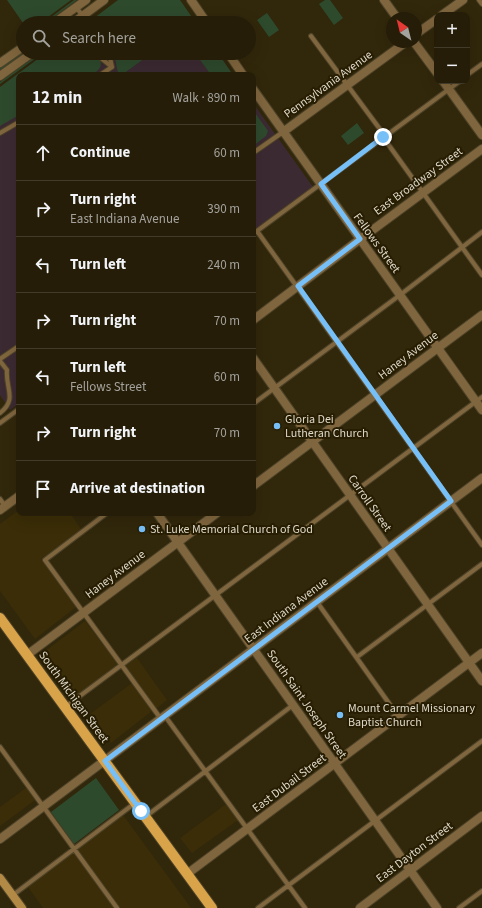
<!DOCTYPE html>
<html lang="en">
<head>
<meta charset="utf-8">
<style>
  body { margin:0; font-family:"Source Sans 3",sans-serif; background:#2d2612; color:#f1f3f6 }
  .controls { position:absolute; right:12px; top:12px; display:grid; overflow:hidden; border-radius:8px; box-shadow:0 4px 16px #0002 }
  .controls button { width:36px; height:36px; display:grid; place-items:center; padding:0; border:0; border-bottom:1px solid #423b29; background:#251d08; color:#f1f3f6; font:20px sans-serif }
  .compass { position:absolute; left:386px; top:12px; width:36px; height:36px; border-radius:50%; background:#251d08; box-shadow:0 4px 16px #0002; rotate:325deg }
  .stop { position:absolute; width:12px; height:12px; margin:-9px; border:3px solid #77bff7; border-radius:50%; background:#fff }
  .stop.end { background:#77bff7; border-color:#fff; box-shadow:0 1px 4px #0008 }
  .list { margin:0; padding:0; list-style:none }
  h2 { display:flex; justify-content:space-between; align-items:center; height:52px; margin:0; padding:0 16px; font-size:17px }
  h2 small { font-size:13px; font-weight:400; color:#a3a29c }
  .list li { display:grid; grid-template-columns:26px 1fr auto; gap:12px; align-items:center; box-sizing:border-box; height:56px; padding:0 16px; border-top:1px solid #423b29 }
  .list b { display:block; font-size:15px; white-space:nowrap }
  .list p { margin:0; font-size:13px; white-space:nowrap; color:#a3a29c }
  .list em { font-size:13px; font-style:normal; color:#a3a29c }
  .icon { flex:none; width:22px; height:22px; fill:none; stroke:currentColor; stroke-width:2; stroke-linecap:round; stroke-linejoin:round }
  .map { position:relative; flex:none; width:482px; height:908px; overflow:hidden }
  .search { position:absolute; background:#251d08; box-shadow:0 4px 16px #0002; left:16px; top:16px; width:240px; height:44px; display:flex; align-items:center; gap:10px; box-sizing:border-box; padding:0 14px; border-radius:22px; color:#a3a29c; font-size:15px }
  .panel { position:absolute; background:#251d08; box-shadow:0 4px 16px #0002; left:16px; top:72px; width:240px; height:444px; border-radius:8px }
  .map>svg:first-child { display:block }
</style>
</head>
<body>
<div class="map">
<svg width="482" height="908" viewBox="0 0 482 908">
  <rect width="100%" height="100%" fill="#31270b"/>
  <path fill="#3a2d07" d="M19,510v3h51l11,16 -40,30 35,48 -41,32 -35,-48v-67z
    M85,621l33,43 -42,32 -32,-44z
    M137,658l30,42 -11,9 -31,-43z
    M132,683l20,28 -41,32 -21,-29z
    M26,788l9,12 -35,26v-19z
    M226,804l12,16 -46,33 -12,-15z
    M123,815l63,86 5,7h-71l-39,-53 -4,-5z
    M73,852l41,56h-71l-15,-21z"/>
  <path fill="#3c2a32" d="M46,53h172l15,22h-214v328l-9,7 -10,-15v-308z
    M253,103l60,84 -60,44z"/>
  <path fill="#2e4a2d" d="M7,0h64l-31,23h-17z
    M74,0h3l-31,23h-3z
    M118,0h62l16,23h-101l-1,-5z
    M325,0h5l13,18 -9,7 -15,-21z
    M267,13l12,17 -10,7 -12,-17z
    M23,51v2h2l-25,19v-4z
    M40,53h3l-43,31v-2z
    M46,53h50c8,11 6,16 -5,22h-72v40l-19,11v-39z
    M114,53h38l-29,21v1h-4l-1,-2z
    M195,53h23l15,22h-22z
    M253,110l15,21 -2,5 -13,10z
    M357,123l7,10 -16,12 -7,-9z
    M96,778l23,32 -45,34 -23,-32z"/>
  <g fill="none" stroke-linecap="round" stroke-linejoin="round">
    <g stroke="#4d4329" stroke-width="6">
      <path id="service" d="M479,0l3,4
        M76,7l12,16
        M311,36l74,100
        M98,53l4,6 10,8
        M109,53l3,14
        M100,75l12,-8
        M467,75l15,-11
        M0,133l19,-11
        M383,137l99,138
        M253,153l30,-21
        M257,231l225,314
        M253,234l207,-153
        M0,359l19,-13
        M0,361l7,9c-2,18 11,29 -7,43
        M253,404l147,-109 82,-63
        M0,423l19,-14
        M0,499l5,7
        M107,513l-62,47 116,159
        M317,602l81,114
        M357,657l125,-93
        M65,707l417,-310
        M165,716l140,192
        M0,747l117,161
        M145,817l148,-112
        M13,895l122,-92
        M258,908l224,-167
        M459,908l23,-17"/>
    </g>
    <g stroke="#4d4329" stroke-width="10">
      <path id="minor" d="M384,0l13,18
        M442,15l21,-15
        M54,23l32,-23
        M73,23l31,-23
        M416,34l21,-15
        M414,42l23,31
        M0,63l23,-16
        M0,76l32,-23
        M443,81l39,54
        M283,132l123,-90
        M253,320l102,-77 127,-94
        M253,358l229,323
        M253,486l229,-171
        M0,510l19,-14
        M157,513l280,395
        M27,655l190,-142
        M187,874l295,-221
        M360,908l122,-92"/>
    </g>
    <g stroke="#4d4329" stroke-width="10">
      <path id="tertiary" d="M191,0l16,23
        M228,53l15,22
        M253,89l229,321
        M0,839l482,-361"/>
    </g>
    <g stroke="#4d4329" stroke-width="10">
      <path id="secondary" d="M0,878l22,30"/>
    </g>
    <g stroke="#4d4329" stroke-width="12">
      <path id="primary" d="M0,618l212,290"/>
    </g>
    <use href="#service" stroke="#80663e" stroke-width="4"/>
    <use href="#minor" stroke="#80663e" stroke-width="8"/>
    <use href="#tertiary" stroke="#80663e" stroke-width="8"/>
    <use href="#secondary" stroke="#b28945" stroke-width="8"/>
    <use href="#primary" stroke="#d9a349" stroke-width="10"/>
  </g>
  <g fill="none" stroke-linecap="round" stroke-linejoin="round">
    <path stroke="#77bff7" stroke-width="5" d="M141,811l-36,-50 346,-260 -153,-215 62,-47 -39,-55 62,-47"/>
  </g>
  <g fill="#77bff7" stroke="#271d02" stroke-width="1.5">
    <circle cx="277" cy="426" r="4"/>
    <circle cx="142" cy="529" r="4"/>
    <circle cx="340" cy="715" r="4"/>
  </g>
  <g text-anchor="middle" stroke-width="4" stroke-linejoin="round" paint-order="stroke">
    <g font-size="12" fill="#dfd9c9" stroke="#271d02">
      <text transform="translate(328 84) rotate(-36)" y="4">Pennsylvania Avenue</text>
      <text transform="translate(418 181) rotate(-36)" y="4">East Broadway Street</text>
      <text transform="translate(377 243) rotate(54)" y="4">Fellows Street</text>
      <text transform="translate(408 355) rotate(-37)" y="4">Haney Avenue</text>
      <text transform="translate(370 503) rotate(55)" y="4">Carroll Street</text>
      <text transform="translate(115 574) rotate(-37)" y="4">Haney Avenue</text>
      <text transform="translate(286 610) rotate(-37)" y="4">East Indiana Avenue</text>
      <text transform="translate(74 697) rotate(54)" y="4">South Michigan Street</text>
      <text transform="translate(307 704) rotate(55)" y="4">South Saint Joseph Street</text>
      <text transform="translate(289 783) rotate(-37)" y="4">East Dubail Street</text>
      <text transform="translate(414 852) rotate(-37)" y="4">East Dayton Street</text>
    </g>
    <g font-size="12" fill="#dfd9c9" stroke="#271d02" text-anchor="start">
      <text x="285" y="423">Gloria Dei<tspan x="285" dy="14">Lutheran Church</tspan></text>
      <text x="150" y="533">St. Luke Memorial Church of God</text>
      <text x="348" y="712">Mount Carmel Missionary<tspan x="348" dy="14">Baptist Church</tspan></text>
    </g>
  </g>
</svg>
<div class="controls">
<button>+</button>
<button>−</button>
</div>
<svg class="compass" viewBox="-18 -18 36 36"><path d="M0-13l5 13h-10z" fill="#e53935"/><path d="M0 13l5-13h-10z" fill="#a3a29c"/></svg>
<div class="stop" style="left:141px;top:811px"></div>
<div class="stop end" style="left:383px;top:137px"></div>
<div class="search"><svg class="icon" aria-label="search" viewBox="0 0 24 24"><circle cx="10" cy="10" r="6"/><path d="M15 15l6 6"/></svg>Search here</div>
<section class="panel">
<h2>12 min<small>Walk · 890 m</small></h2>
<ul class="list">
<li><svg class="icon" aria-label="ahead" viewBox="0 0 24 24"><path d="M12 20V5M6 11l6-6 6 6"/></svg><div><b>Continue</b></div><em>60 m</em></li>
<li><svg class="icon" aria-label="right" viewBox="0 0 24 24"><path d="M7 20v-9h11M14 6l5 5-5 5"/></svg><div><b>Turn right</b><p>East Indiana Avenue</p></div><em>390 m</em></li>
<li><svg class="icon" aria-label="left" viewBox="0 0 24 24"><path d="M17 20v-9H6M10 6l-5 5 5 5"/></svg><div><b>Turn left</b></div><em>240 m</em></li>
<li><svg class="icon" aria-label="right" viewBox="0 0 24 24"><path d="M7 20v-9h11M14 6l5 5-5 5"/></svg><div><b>Turn right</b></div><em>70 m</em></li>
<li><svg class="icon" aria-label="left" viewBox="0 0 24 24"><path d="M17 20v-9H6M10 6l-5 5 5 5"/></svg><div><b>Turn left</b><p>Fellows Street</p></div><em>60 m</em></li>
<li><svg class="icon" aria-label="right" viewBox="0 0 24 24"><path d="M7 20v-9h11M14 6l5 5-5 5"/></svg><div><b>Turn right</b></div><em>70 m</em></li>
<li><svg class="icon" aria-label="arrive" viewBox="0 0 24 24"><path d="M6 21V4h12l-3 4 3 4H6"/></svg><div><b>Arrive at destination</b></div></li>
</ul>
</section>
</div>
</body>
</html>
